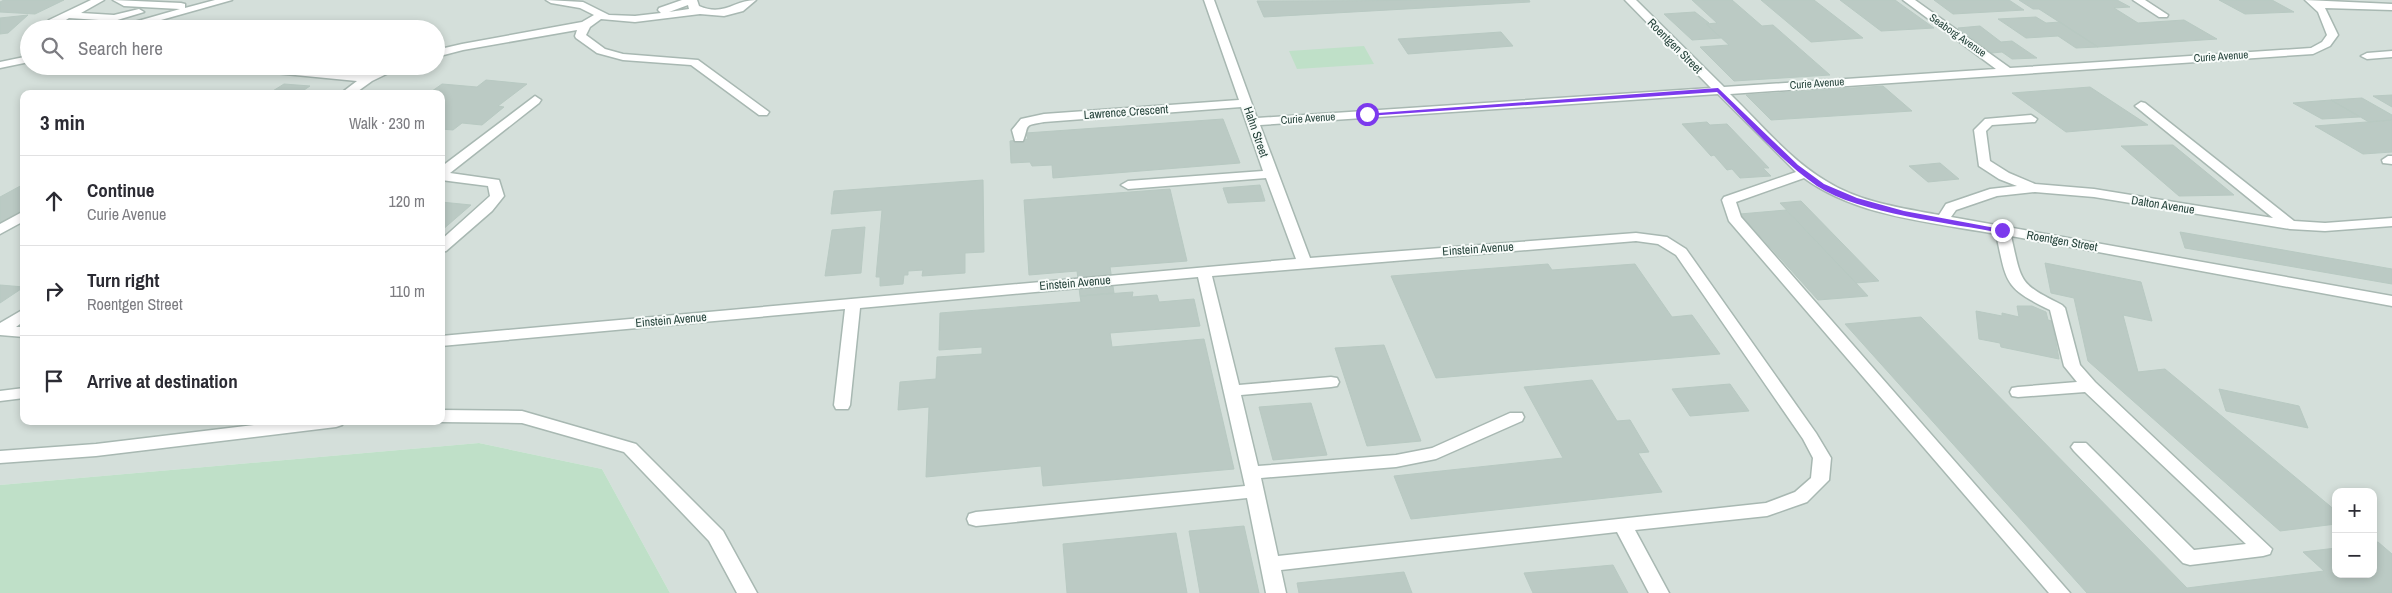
<!DOCTYPE html>
<html lang="en">
<head>
<meta charset="utf-8">
<style>
  body { margin:0; font-family:"Archivo Narrow",sans-serif; background:#f7f7f7; color:#2b2b33 }
  .controls { position:absolute; right:15px; bottom:15px; display:grid; overflow:hidden; border-radius:10px; box-shadow:0 2px 8px #0003 }
  .controls button { width:45px; height:45px; display:grid; place-items:center; padding:0; border:0; border-bottom:1px solid #e1e1e2; background:#fff; color:#2b2b33; font:25px sans-serif }
  .stop { position:absolute; width:15px; height:15px; margin:-11px; border:4px solid #7c3aed; border-radius:50%; background:#fff }
  .stop.end { background:#7c3aed; border-color:#fff; box-shadow:0 1px 5px #0008 }
  .list { margin:0; padding:0; list-style:none }
  h2 { display:flex; justify-content:space-between; align-items:center; height:65px; margin:0; padding:0 20px; font-size:21px }
  h2 small { font-size:16px; font-weight:400; color:#7c7c81 }
  .list li { display:grid; grid-template-columns:32px 1fr auto; gap:15px; align-items:center; box-sizing:border-box; height:90px; padding:0 20px; border-top:1px solid #e1e1e2 }
  .list b { display:block; font-size:19px; white-space:nowrap }
  .list p { margin:0; font-size:16px; white-space:nowrap; color:#7c7c81 }
  .list em { font-size:16px; font-style:normal; color:#7c7c81 }
  .icon { flex:none; width:28px; height:28px; fill:none; stroke:currentColor; stroke-width:2; stroke-linecap:round; stroke-linejoin:round }
  .map { position:relative; flex:none; width:2392px; height:593px; overflow:hidden }
  .search { position:absolute; background:#fff; box-shadow:0 2px 8px #0003; left:20px; top:20px; width:425px; height:55px; display:flex; align-items:center; gap:12px; box-sizing:border-box; padding:0 18px; border-radius:28px; color:#7c7c81; font-size:19px }
  .panel { position:absolute; background:#fff; box-shadow:0 2px 8px #0003; left:20px; top:90px; width:425px; height:335px; border-radius:10px }
  .map>svg:first-child { display:block }
</style>
</head>
<body>
<div class="map">
<svg width="2392" height="593" viewBox="0 0 2392 593">
  <rect width="100%" height="100%" fill="#e6efeb"/>
  <path fill="#d4dfda" fill-rule="evenodd" d="M0,0h2392v593h-1722l-68,-124 -123,-26 -479,42zM29,29h407v37h-407zM24,94h417v327h-417zM2336,492h37v82h-37z"/>
  <path fill="#bfe0c8" d="M1364,46l10,18 -77,5 -8,-18z
    M479,443l123,26 68,124h-670v-108z"/>
  <path fill="#bbcac4" stroke="#b8c9c2" d="M4,0h60l-29,14 -35,-2v-10z
    M1529,0l1,2 -266,15 -7,-16z
    M1692,0h40l30,26 11,-1 57,50 -96,6 -34,-34 29,-2 -23,-21 11,-1z
    M1761,0h53l49,38 -52,4z
    M1840,0h55l39,28 -53,3z
    M1934,0h75l15,10 -71,4z
    M2019,0h98l13,7 -16,1 24,15 46,-3 33,19 -119,8 -59,-38h-6z
    M2219,0h53l22,12 -49,2z
    M1695,12l14,11 -3,1 15,14 -29,2 -28,-26z
    M28,15l-20,18 -8,1v-16z
    M2036,17l10,6 14,-1 38,25 -22,1 -18,-12 -32,2 -28,-19z
    M1980,26l21,16 11,-1 25,17 -25,1 -10,-7 -10,1 -34,-25z
    M1501,32l12,14 -105,8 -10,-15z
    M486,80l41,4 -29,22 6,1 -22,18 -20,-2 -9,7 -12,-1v-35h-13l14,-10 35,3z
    M284,84l26,2 -12,8h-30z
    M1883,86l29,25 -141,9 -25,-25z
    M2090,87l58,38 -82,7 -54,-39z
    M2392,95v12l-19,-11z
    M2362,98l30,17v5l-23,2 -38,-22z
    M2331,100l29,17 -38,2 -29,-16z
    M1223,119l17,44 -187,15 -1,-13 -20,1 -2,-4 -19,1 -1,-22 18,-2 -2,-6z
    M2392,120v32l-29,2 -48,-28z
    M1707,122l3,3 17,-1 42,44h-6l8,8 -31,2 -8,-9 -5,1 -13,-15 -3,1 -29,-32z
    M2173,145l61,50 -55,1 -58,-50z
    M1940,163l19,16 -31,3 -19,-16z
    M983,180l1,72 -19,1v20l-43,3 1,-6 -15,1v4h-4l-1,9 -23,2v-9h-4l6,-67 -51,4 3,-23z
    M24,184v26l-24,14v-27z
    M1260,185l5,16 -37,2 -5,-15z
    M1170,189l17,72 -77,6 4,26 -34,3 -3,-25 -48,4 -5,-75z
    M1801,201l78,80 -23,2 -76,-80z
    M441,202l30,3 -30,26z
    M1786,210l70,73 12,13 -50,4 -78,-86z
    M865,227l-4,46 -36,3 7,-46z
    M2180,232l212,37v15l-207,-36z
    M2045,263l96,19 11,39 -29,-6 15,57 27,-3 171,142v13l-56,7 -192,-170 -14,-63 -23,-5z
    M1548,264l4,6 83,-6 37,53 20,-2 28,39 -284,24 -45,-102z
    M0,285l24,2 -24,16z
    M1133,292l-1,5 25,-2 2,7 35,-3 6,27 -90,7 2,14 92,-8 30,130 -191,17 -2,-20 -115,11 3,-70 -31,3 2,-28 36,-3 1,-22 45,-3v-7l-43,3 1,-37 141,-11 -1,-6z
    M2017,306h15l14,6 2,8 4,1 7,38 -58,-12 -1,-4 -21,-4 -3,-28 26,5v-3l17,4z
    M1921,317l266,271 137,-17 -21,-19 33,-4v26h37v-31l5,-1 14,12v39h-305l-242,-269z
    M1384,345l37,96 -54,5 -32,-98z
    M1592,380l25,41 13,-1 19,32 -11,1 24,39 -251,27 -17,-43 169,-18 -39,-71z
    M1730,384l19,27 -59,5 -18,-27z
    M2219,389l80,17 9,22 -82,-17z
    M1311,403l16,52 -54,5 -14,-53z
    M1244,526l15,67h-59l-11,-62z
    M1176,533l11,60h-120l-4,-49z
    M1613,565l15,28h-95l-9,-20z
    M1404,572l8,21h-113l-2,-10z"/>
  <g fill="none" stroke-linecap="round" stroke-linejoin="round">
    <g stroke="#a8b8b2" stroke-width="3">
      <path id="minor" d="M91,0h13l-23,13 33,2 25,-6 5,3 -30,9 -45,-3 -17,11h-12l9,-9z
        M113,0l68,3 4,1v4l30,-8h17l-103,29h-19l70,-20 -56,-3z
        M546,0l37,2 26,13 26,1 26,-3 -3,-3 1,-2 23,-8h15l2,6c25,11 35,-6 57,-6l-13,11 -19,5 -24,-2 -65,8 -34,-3 -11,8 -4,8 19,14 18,5 75,6 71,52 -2,3h-8l-68,-50 -68,-5 -26,-7 -21,-15 -1,-2 2,-6 -114,20 -27,7v-7l26,-6 120,-22 12,-7 -14,-7 -29,-5zM688,5l1,4 -20,3z
        M1204,0h10l43,118 454,-30 -86,-88h11l88,87 272,-18 -93,-69h12l95,68 301,-20 11,-6 5,-7 -9,-23 -13,-12 87,4v6l-67,-2 13,27 -8,11 -17,8 -583,40c30,29 59,65 96,87 33,21 75,27 113,34l7,-11 44,-15 27,-3 -18,-7 -20,-13 -5,-36 11,-11 46,-4 6,4 -2,3 -43,3 -6,6 4,30 19,12 26,11 59,5 179,29 -138,-112 6,-4 4,1 149,118 31,2 67,-5v8l-67,5 -35,-2 -196,-32 -59,-5 -38,4 -41,14 -5,7 441,79v10l-381,-70c11,47 7,47 51,69l3,3 15,57 15,17 177,167 -2,5 -7,2 -73,9 -7,-2 -109,-112 -3,-4 3,-4h12l108,107 52,-6 -161,-152 -67,5 -6,-1 -2,-4 2,-4 6,-1 59,-5 -13,-16 -14,-56c-47,-23 -43,-27 -54,-76 -64,-12 -139,-17 -192,-56l-68,24 5,15 329,376h-21l-320,-372 -7,-21 2,-3 72,-25 -78,-78 -458,31 50,133 326,-25 31,4 19,12 130,184 15,25 -2,22 -22,22 -40,14 -132,14 34,63h-20l-32,-61 -336,38 5,23h-20l-19,-95 -271,28 -7,-2 -2,-5 2,-5 7,-2 269,-26 -47,-209 -338,31 -10,97 -2,4h-12l-2,-4 11,-96 -404,37v-10l855,-77 -30,-81 -138,11 -7,-4 7,-4 135,-10 -22,-64 -197,15c-22,4 -14,2 -21,19h-8l-3,-11 9,-11 23,-5 195,-14zM1636,241l22,3 18,11 127,184 10,19 -2,20 -16,14 -29,11 -488,53 -17,-78 135,-11 40,-8 86,-38 2,-4 -2,-4h-12l-78,35 -36,7 -138,11 -17,-71 90,-8 6,-1 2,-4 -2,-4 -6,-1 -92,8 -27,-109z
        M2133,0h12l23,15 -1,2h-8z
        M2392,51v6l-25,2 -6,-3 6,-3z
        M29,56v6l-29,6v-6z
        M228,66h44l95,9 20,-9h16l-31,15 -18,13h-14l17,-13 -123,-12z
        M535,96l6,4 -2,3 -89,70 49,7 5,16 -12,15 -46,40 -5,1v-12l49,-44 -2,-10 -47,-6v-13z
        M2388,156h4v8l-9,-1 -1,-3z
        M24,211v10l-24,13v-10z
        M24,309v12l-8,6h8v10l-24,-2v-12z
        M24,388v10l-24,3v-10z
        M441,410l81,1 114,33 87,87 34,62h-20l-28,-52 -85,-89 -102,-29 -81,-1z
        M287,421h57l-2,4 -6,2 -240,29 -96,7v-12l96,-7z"/>
    </g>
    <use href="#minor" fill="#fff" fill-rule="evenodd"/>
  </g>
  <path fill="#7c3aed" d="M1718,88l80,77 26,19 33,14 47,13 102,19 -4,3c-51,-10 -142,-19 -185,-47 -37,-26 -68,-62 -100,-94l-350,24 -3,-2z"/>
  <g text-anchor="middle" stroke-width="4" stroke-linejoin="round" paint-order="stroke">
    <g font-size="11" fill="#24423a" stroke="#f7fbf9">
      <text transform="translate(1958 35) rotate(35)" y="4">Seaborg Avenue</text>
      <text transform="translate(2221 56) rotate(-4)" y="4">Curie Avenue</text>
      <text transform="translate(1817 83) rotate(-4)" y="4">Curie Avenue</text>
      <text transform="translate(1308 118) rotate(-4)" y="4">Curie Avenue</text>
    </g>
    <g font-size="12" fill="#24423a" stroke="#f7fbf9">
      <text transform="translate(1675 46) rotate(45)" y="4">Roentgen Street</text>
      <text transform="translate(1126 112) rotate(-4)" y="4">Lawrence Crescent</text>
      <text transform="translate(1256 132) rotate(71)" y="4">Hahn Street</text>
      <text transform="translate(2163 205) rotate(9)" y="4">Dalton Avenue</text>
      <text transform="translate(2062 241) rotate(10)" y="4">Roentgen Street</text>
      <text transform="translate(1478 249) rotate(-4)" y="4">Einstein Avenue</text>
      <text transform="translate(1075 283) rotate(-5)" y="4">Einstein Avenue</text>
      <text transform="translate(671 320) rotate(-5)" y="4">Einstein Avenue</text>
    </g>
  </g>
</svg>
<div class="controls">
<button>+</button>
<button>−</button>
</div>
<div class="stop" style="left:1367px;top:114px"></div>
<div class="stop end" style="left:2002px;top:230px"></div>
<div class="search"><svg class="icon" aria-label="search" viewBox="0 0 24 24"><circle cx="10" cy="10" r="6"/><path d="M15 15l6 6"/></svg>Search here</div>
<section class="panel">
<h2>3 min<small>Walk · 230 m</small></h2>
<ul class="list">
<li><svg class="icon" aria-label="ahead" viewBox="0 0 24 24"><path d="M12 20V5M6 11l6-6 6 6"/></svg><div><b>Continue</b><p>Curie Avenue</p></div><em>120 m</em></li>
<li><svg class="icon" aria-label="right" viewBox="0 0 24 24"><path d="M7 20v-9h11M14 6l5 5-5 5"/></svg><div><b>Turn right</b><p>Roentgen Street</p></div><em>110 m</em></li>
<li><svg class="icon" aria-label="arrive" viewBox="0 0 24 24"><path d="M6 21V4h12l-3 4 3 4H6"/></svg><div><b>Arrive at destination</b></div></li>
</ul>
</section>
</div>
</body>
</html>
